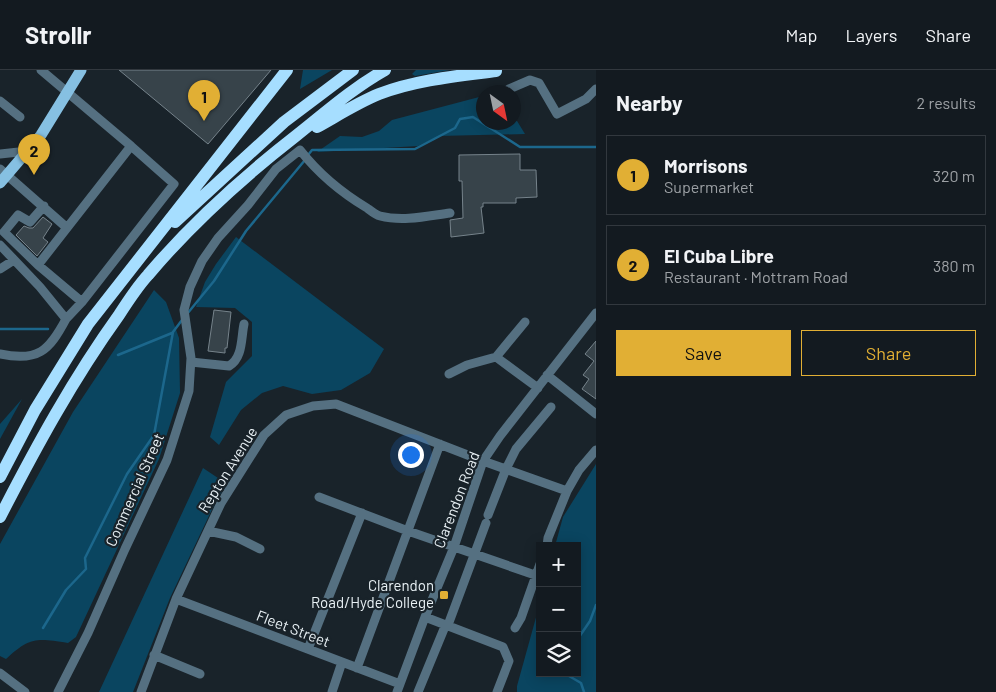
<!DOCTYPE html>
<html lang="en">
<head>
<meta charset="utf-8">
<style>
  body { margin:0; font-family:Barlow,sans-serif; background:#1c2329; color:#f1f3f6 }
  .controls { position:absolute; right:15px; bottom:15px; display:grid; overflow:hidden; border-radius:0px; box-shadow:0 2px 12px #0003 }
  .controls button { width:45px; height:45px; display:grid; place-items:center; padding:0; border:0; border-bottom:1px solid #32383e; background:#131a20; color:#f1f3f6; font:25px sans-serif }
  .compass { position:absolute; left:476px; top:15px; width:45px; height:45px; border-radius:50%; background:#131a20; box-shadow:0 2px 12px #0003; rotate:147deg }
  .you { position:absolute; left:410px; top:384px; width:18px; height:18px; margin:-12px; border:4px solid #fff; border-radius:50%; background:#1a73e8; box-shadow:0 0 0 8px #1a73e833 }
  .badge { display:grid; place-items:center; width:32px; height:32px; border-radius:50%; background:#e1af34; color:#111; font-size:16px; font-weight:700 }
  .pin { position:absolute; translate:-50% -41px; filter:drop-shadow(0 1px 2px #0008) }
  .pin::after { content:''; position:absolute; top:26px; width:18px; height:15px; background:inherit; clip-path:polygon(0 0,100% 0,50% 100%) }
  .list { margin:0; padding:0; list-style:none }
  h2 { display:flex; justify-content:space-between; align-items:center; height:65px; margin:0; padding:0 20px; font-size:21px }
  h2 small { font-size:16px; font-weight:400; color:#9da1a5 }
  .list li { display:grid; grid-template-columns:32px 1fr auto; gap:15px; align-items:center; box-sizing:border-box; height:80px; margin:0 10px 10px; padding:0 10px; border:1px solid #32383e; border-radius:0px }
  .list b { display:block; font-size:19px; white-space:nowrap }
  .list p { margin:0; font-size:16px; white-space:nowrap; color:#9da1a5 }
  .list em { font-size:16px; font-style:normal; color:#9da1a5 }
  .actions { display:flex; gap:10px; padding:15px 20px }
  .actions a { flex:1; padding:11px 0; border:1px solid #e1af34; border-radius:0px; text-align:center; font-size:18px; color:#e1af34 }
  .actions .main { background:#e1af34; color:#111 }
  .icon { flex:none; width:28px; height:28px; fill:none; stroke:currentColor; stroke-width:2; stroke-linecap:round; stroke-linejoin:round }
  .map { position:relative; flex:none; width:596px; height:622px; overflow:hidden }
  header { display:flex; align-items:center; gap:30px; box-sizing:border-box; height:70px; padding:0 25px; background:#131a20; border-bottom:1px solid #32383e }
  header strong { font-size:24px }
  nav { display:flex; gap:28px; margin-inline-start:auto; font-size:18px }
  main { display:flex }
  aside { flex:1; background:#131a20 }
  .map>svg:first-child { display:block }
</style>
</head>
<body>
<header>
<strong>Strollr</strong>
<nav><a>Map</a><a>Layers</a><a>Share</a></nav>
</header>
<main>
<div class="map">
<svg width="596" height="622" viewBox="0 0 596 622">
  <rect width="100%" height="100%" fill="#19232a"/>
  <path fill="#0a4560" d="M303,0h29l-32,19z
    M416,0h34l-35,6 -3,-2z
    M483,26v26h31v-6l11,18 -86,2 -21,10 -101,6 23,-16 22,1 17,-6 13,-11z
    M236,167l148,112 -14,24 -29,17 -29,4 -29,-8 -21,7 -21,17 -22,35 -9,-8 16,-55 26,-26v-34l-17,-14 -39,-1 9,-25 11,-18z
    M154,220l12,12 13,36 1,55 -21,66 -83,178 -8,6c-32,-5 -38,-6 -62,16l-6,-3v-112l73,-132z
    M22,329l-22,40v-15z
    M596,394v228h-79v-6l23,-83v70h37v-127h-22l8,-29z
    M203,398l24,16 -11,17 -46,97 -37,94h-34z"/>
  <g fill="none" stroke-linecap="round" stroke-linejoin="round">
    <path stroke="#1c678c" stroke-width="2.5" d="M308,85l4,-5 103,-1 40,-21 5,-9 13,-2 47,30h76
      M187,244l27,-33 32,-50 59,-71
      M0,259h48
      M118,285l54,-22
      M43,558l23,-38 20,-21 -1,-11 42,-84 27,-39 19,-103 9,-12
      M577,570l13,-19 6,-16
      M568,603l1,3 12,7 3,9"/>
  </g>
  <path fill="#37434a" stroke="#76838b" d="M119,0h152l-63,74z
    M520,84v16h16l1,27 -21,1v5h-33v4h-2l3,26 -33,4 -1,-17 13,-2 -1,-37h-3v-26z
    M43,147l9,7 -9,14 5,4 -11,14 -21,-21 8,-9 5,2h4z
    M214,240l17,2 -4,36h-2v5l-17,-2z
    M596,271v58l-14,-10 7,-10 -6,-4 11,-14 -9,-7z"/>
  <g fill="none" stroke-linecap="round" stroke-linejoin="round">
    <path stroke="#557081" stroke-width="9" d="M509,19l21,-9 9,3 18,31 29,-15 10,-10
      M0,31l20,16
      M0,84l28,-3
      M0,99l66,58
      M44,136l-14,16 -12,-7 -14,17 34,33 44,37 92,-118 -43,-38
      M0,175l40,42 26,32c-17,32 -28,43 -66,35
      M38,195l93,-119 -90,-76
      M0,199l14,-9
      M66,249l16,-17
      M525,252l-29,35 42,31
      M191,292l38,4c14,-8 12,-28 15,-42
      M449,304l18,-9 29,-8
      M547,305l49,39
      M319,427l89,34 127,44
      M488,445l18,-46 10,-20 35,-42
      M208,461l28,6 24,12
      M547,476l1,-8 19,-47 12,-21 17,-20
      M176,529l224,85
      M425,547l78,30 6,14 -12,31
      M448,555l38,-102
      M515,558l6,-10 19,-54
      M308,579l54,-136
      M154,585l46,19
      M357,598l83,-224
      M0,603l25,19
      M58,622l30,-59 37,-84 42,-89 22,-69 2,-33 -7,-48 6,-23 12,-26 16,-23 30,-33 28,-36 24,-19c18,23 42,43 67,58 4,3 9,7 13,8 23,6 48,0 70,-3
      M141,622l35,-93 45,-96 43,-68 22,-20 27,-9 23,-2 147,57 84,30
      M332,622l10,-30
      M397,622l28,-75 29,-70 29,-86 17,-25 96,-123
      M418,622l28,-68"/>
    <path stroke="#86c0e2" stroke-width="11" d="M0,113l41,-48 40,-65"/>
    <path stroke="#a6deff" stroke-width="12" d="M317,57c20,-11 40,-24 62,-33 36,-14 78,-18 117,-23
      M175,152l109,-100 69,-52
      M0,407l35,-67 53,-86 199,-254
      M0,447c36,-70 73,-138 119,-202 9,-14 18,-28 29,-40 44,-52 95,-98 149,-140 29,-23 56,-47 88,-65"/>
  </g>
  <rect fill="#e1af34" stroke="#19232a" stroke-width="2" x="439" y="520" width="10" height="10" rx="2.5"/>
  <g text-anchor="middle" stroke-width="4.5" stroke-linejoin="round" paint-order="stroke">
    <g font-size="15" fill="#e9f1f5" stroke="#19232a">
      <text transform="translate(228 400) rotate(-58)" y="5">Repton Avenue</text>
      <text transform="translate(135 420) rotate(-66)" y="5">Commercial Street</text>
      <text transform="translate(457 430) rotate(-69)" y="5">Clarendon Road</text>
      <text transform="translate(293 559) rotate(21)" y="5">Fleet Street</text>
    </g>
    <g font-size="15" fill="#e9f1f5" stroke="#19232a" text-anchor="end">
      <text x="434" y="521">Clarendon<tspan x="434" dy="17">Road/Hyde College</tspan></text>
    </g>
  </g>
</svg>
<div class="controls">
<button>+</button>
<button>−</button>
<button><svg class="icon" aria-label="layers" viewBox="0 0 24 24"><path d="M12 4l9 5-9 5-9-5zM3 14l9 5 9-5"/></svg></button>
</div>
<svg class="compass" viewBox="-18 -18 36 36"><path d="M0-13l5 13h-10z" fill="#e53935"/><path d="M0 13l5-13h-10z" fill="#9da1a5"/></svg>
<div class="you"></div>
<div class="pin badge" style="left:204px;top:51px">1</div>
<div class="pin badge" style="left:34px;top:105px">2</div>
</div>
<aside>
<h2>Nearby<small>2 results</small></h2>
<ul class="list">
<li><span class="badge">1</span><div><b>Morrisons</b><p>Supermarket</p></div><em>320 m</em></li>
<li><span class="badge">2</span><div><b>El Cuba Libre</b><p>Restaurant · Mottram Road</p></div><em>380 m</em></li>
</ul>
<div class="actions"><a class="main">Save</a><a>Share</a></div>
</aside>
</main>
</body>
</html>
